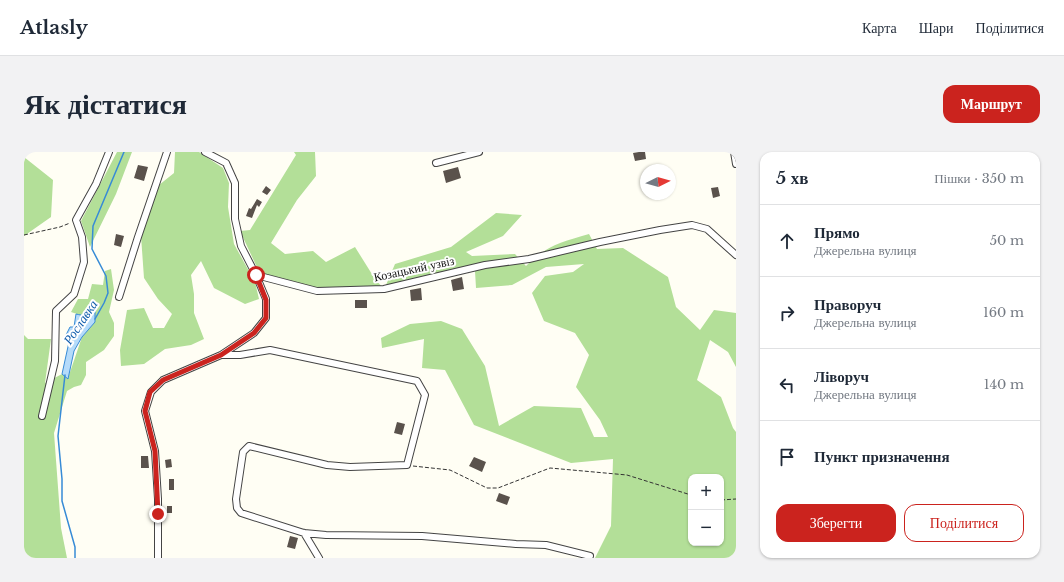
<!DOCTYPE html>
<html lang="uk">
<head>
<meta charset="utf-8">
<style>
  body { margin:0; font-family:"Libre Baskerville",serif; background:#f2f2f3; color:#1f2937 }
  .controls { position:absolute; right:12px; bottom:12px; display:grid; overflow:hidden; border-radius:8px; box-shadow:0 1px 3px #0004 }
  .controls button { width:36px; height:36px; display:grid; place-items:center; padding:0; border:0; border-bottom:1px solid #e0e1e3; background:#fff; color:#1f2937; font:20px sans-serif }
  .compass { position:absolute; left:616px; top:12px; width:36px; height:36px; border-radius:50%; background:#fff; box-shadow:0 1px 3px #0004; rotate:85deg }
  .stop { position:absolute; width:12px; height:12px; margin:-9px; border:3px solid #cb231e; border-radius:50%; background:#fff }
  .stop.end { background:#cb231e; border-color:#fff; box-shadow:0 1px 4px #0008 }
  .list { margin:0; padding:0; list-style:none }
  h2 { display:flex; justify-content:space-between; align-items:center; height:52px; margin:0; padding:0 16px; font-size:17px }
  h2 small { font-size:13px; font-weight:400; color:#747a83 }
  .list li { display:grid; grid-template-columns:26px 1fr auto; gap:12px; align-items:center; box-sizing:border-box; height:72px; padding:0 16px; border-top:1px solid #e0e1e3 }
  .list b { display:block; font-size:15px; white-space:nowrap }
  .list p { margin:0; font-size:13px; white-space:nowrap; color:#747a83 }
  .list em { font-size:13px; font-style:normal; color:#747a83 }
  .actions { display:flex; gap:8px; padding:12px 16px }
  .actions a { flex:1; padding:9px 0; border:1px solid #cb231e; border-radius:12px; text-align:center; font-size:14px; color:#cb231e }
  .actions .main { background:#cb231e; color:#fff }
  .icon { flex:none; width:22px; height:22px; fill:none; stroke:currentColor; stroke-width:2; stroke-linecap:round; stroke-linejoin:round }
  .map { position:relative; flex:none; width:712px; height:406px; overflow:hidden; border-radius:12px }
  header { display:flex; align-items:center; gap:24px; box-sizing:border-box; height:56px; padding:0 20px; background:#fff; border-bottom:1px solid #e0e1e3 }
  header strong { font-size:19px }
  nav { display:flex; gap:22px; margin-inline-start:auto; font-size:14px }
  .intro { display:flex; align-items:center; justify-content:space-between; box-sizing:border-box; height:96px; padding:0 24px }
  h1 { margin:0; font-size:28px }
  .button { padding:10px 18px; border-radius:12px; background:#cb231e; color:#fff; font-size:14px; font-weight:700 }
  main { display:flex; gap:24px; padding:0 24px }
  aside { flex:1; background:#fff; border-radius:12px; box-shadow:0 1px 3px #0004 }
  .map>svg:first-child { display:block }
</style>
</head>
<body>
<header>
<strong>Atlasly</strong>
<nav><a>Карта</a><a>Шари</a><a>Поділитися</a></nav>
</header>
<div class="intro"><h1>Як дістатися</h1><a class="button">Маршрут</a></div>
<main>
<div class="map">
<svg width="712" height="406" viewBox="0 0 712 406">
  <rect width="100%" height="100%" fill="#fffef4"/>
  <path fill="#b3df98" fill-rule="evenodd" d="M93,0h15l-16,42 -26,53 -9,-26z
    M151,0h24l24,16 6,15 -1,24 6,37 21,38 4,17 -14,5 -31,-16 -13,-27 -10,14 3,19v19l10,26 -13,6 -26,4 -21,15 -23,2 -1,-16 7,-40 17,-2 9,20h11l8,-14 -14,-15 -14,-21 -3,-42 18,-51 15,-12z
    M270,0h21l1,24 -19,24 -26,43 14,11 28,-3 13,11 29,-15 20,32 9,10 -67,2 -56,-15 -21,-45 10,-1 46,-75z
    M0,5l29,23 -2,37 -27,19z
    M472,61l26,2 -19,21 -37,16 6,4 43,-2 11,12c21,-21 36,-24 63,-32l8,15 26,-1 45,29 8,30 24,23 14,-20 22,3v54l-8,-15 -18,-12 -13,40 24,17 12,31 3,4v126h-141l16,-32 2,-67 -42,4 -97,-38 -29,-55 -23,-2 2,-29 -42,9 -1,-10 29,-14 31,-3 21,8 23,37 14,60 35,-20 47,2 13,29h14l-8,-17 -24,-33 13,-32 -14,-22 -31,-12 -12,-28 13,-17 28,-4 11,-8 -38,3 -34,18 -36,3 -1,-17 -48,5 -41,9 9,-21 56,-17zM667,325h30v66h-30z
    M87,117l3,21 -5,22 5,11v13l-10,14 -18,12v13l-5,10 -7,2 -7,4 -13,42 7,95 6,30h-43v-223l4,4h23l-6,44 17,-9 6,4 14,-41 13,-15 -5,-6h-7l-12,-4 7,-13h10l4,-15 11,1 2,-14z"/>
  <path fill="#b5dbfa" stroke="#378bd6" d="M71,159v11l-13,15 -8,14 -6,28 -6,-5 7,-32 -3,-7 4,-8h4l2,-13c8,2 12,2 19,-3z"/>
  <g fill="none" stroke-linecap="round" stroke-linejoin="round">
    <path stroke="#378bd6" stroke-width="1.5" d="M71,167l9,-16 4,-10 -2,-17 -14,-27 1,-23 31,-74
      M41,223l-7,61 4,43v22l13,46v11"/>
  </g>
  <path fill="#5a524c" d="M615,0h6l1,7 -11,2 -2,-8z
    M114,13l10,2 -4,14 -10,-3z
    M434,15l3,11 -15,5 -3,-12z
    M242,34l5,4 -4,5 -5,-3z
    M694,35l2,9 -7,2 -2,-10z
    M233,47l5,3 -3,5 -2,-2 -5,13 -6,-2 3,-8 2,1z
    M92,82l8,2 -3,11 -7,-2z
    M438,125l2,12 -11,2 -2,-11z
    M397,136l1,12 -11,1 -1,-11z
    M331,148h12v8h-12z
    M373,270l8,2 -3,11 -8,-2z
    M117,304h7l1,12h-8z
    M450,305l12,5 -4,10 -13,-6z
    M147,307l1,8 -6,1 -1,-8z
    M145,327h5v11h-5z
    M475,341l11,4 -3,8 -11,-4z
    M143,354h5v7h-5z
    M266,384l8,2 -3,11 -8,-2z"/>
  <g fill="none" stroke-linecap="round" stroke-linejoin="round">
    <g stroke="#444" stroke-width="8">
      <path id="minor" d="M710,0l2,12
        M412,11l43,-11
        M232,123l61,16 67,-2 101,-24 44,-6 71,-17 60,-12 32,-5 15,4 29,26
        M95,145l19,-60 29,-85
        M197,203h19l30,-5 147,31 8,14 -18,70 -57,2 -23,-2 -78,-19 -6,6 -7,47 1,9 4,5 63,20 22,2 96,1 94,8 30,1 44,11 -1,2
        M18,264l13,-55 1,-50 18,-17 10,-32 -2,-25 -6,-17 20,-36 13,-32
        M280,381l15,25
        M134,406v-59l-3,-48 -10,-40 6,-19 12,-12 58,-25 33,-22 12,-15v-19l-10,-24 -15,-29 -6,-27v-36l-9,-20 -21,-11"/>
    </g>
    <path stroke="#333" stroke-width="1" stroke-dasharray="4 2" stroke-linecap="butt" d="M0,83l36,-8 10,-4
      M389,314l37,4 37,18h11l52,-20 77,7 64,20
      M697,348l15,-1"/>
    <use href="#minor" stroke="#fff" stroke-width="6"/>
  </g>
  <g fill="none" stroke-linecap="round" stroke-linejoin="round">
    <path stroke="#cb231e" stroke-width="5" d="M134,362l-3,-63 -10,-40 5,-19 13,-12 58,-25 33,-22 12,-15v-18l-10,-25"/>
  </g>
  <g text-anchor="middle" stroke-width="4" stroke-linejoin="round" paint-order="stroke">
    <g font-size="12" fill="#111" stroke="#fff">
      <text transform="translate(390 117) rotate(-12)" y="4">Козацький узвіз</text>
    </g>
    <g font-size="13" font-style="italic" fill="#105dac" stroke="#fff">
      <text transform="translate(56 170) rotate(-56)" y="5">Рославка</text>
    </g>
  </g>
</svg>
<div class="controls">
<button>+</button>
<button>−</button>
</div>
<svg class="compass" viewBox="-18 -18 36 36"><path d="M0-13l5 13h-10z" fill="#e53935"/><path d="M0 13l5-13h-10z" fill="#747a83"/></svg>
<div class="stop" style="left:232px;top:123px"></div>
<div class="stop end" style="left:134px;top:362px"></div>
</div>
<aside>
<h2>5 хв<small>Пішки · 350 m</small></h2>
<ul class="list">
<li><svg class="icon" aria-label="ahead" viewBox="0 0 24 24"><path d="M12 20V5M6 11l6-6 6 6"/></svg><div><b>Прямо</b><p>Джерельна вулиця</p></div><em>50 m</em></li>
<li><svg class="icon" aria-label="right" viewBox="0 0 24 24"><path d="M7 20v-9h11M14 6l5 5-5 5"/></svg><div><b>Праворуч</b><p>Джерельна вулиця</p></div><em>160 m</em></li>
<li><svg class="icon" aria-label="left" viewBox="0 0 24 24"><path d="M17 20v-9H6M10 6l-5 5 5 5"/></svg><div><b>Ліворуч</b><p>Джерельна вулиця</p></div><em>140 m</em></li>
<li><svg class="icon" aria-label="arrive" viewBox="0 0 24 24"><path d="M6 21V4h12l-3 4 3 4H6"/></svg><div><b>Пункт призначення</b></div></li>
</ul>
<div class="actions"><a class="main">Зберегти</a><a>Поділитися</a></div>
</aside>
</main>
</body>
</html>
